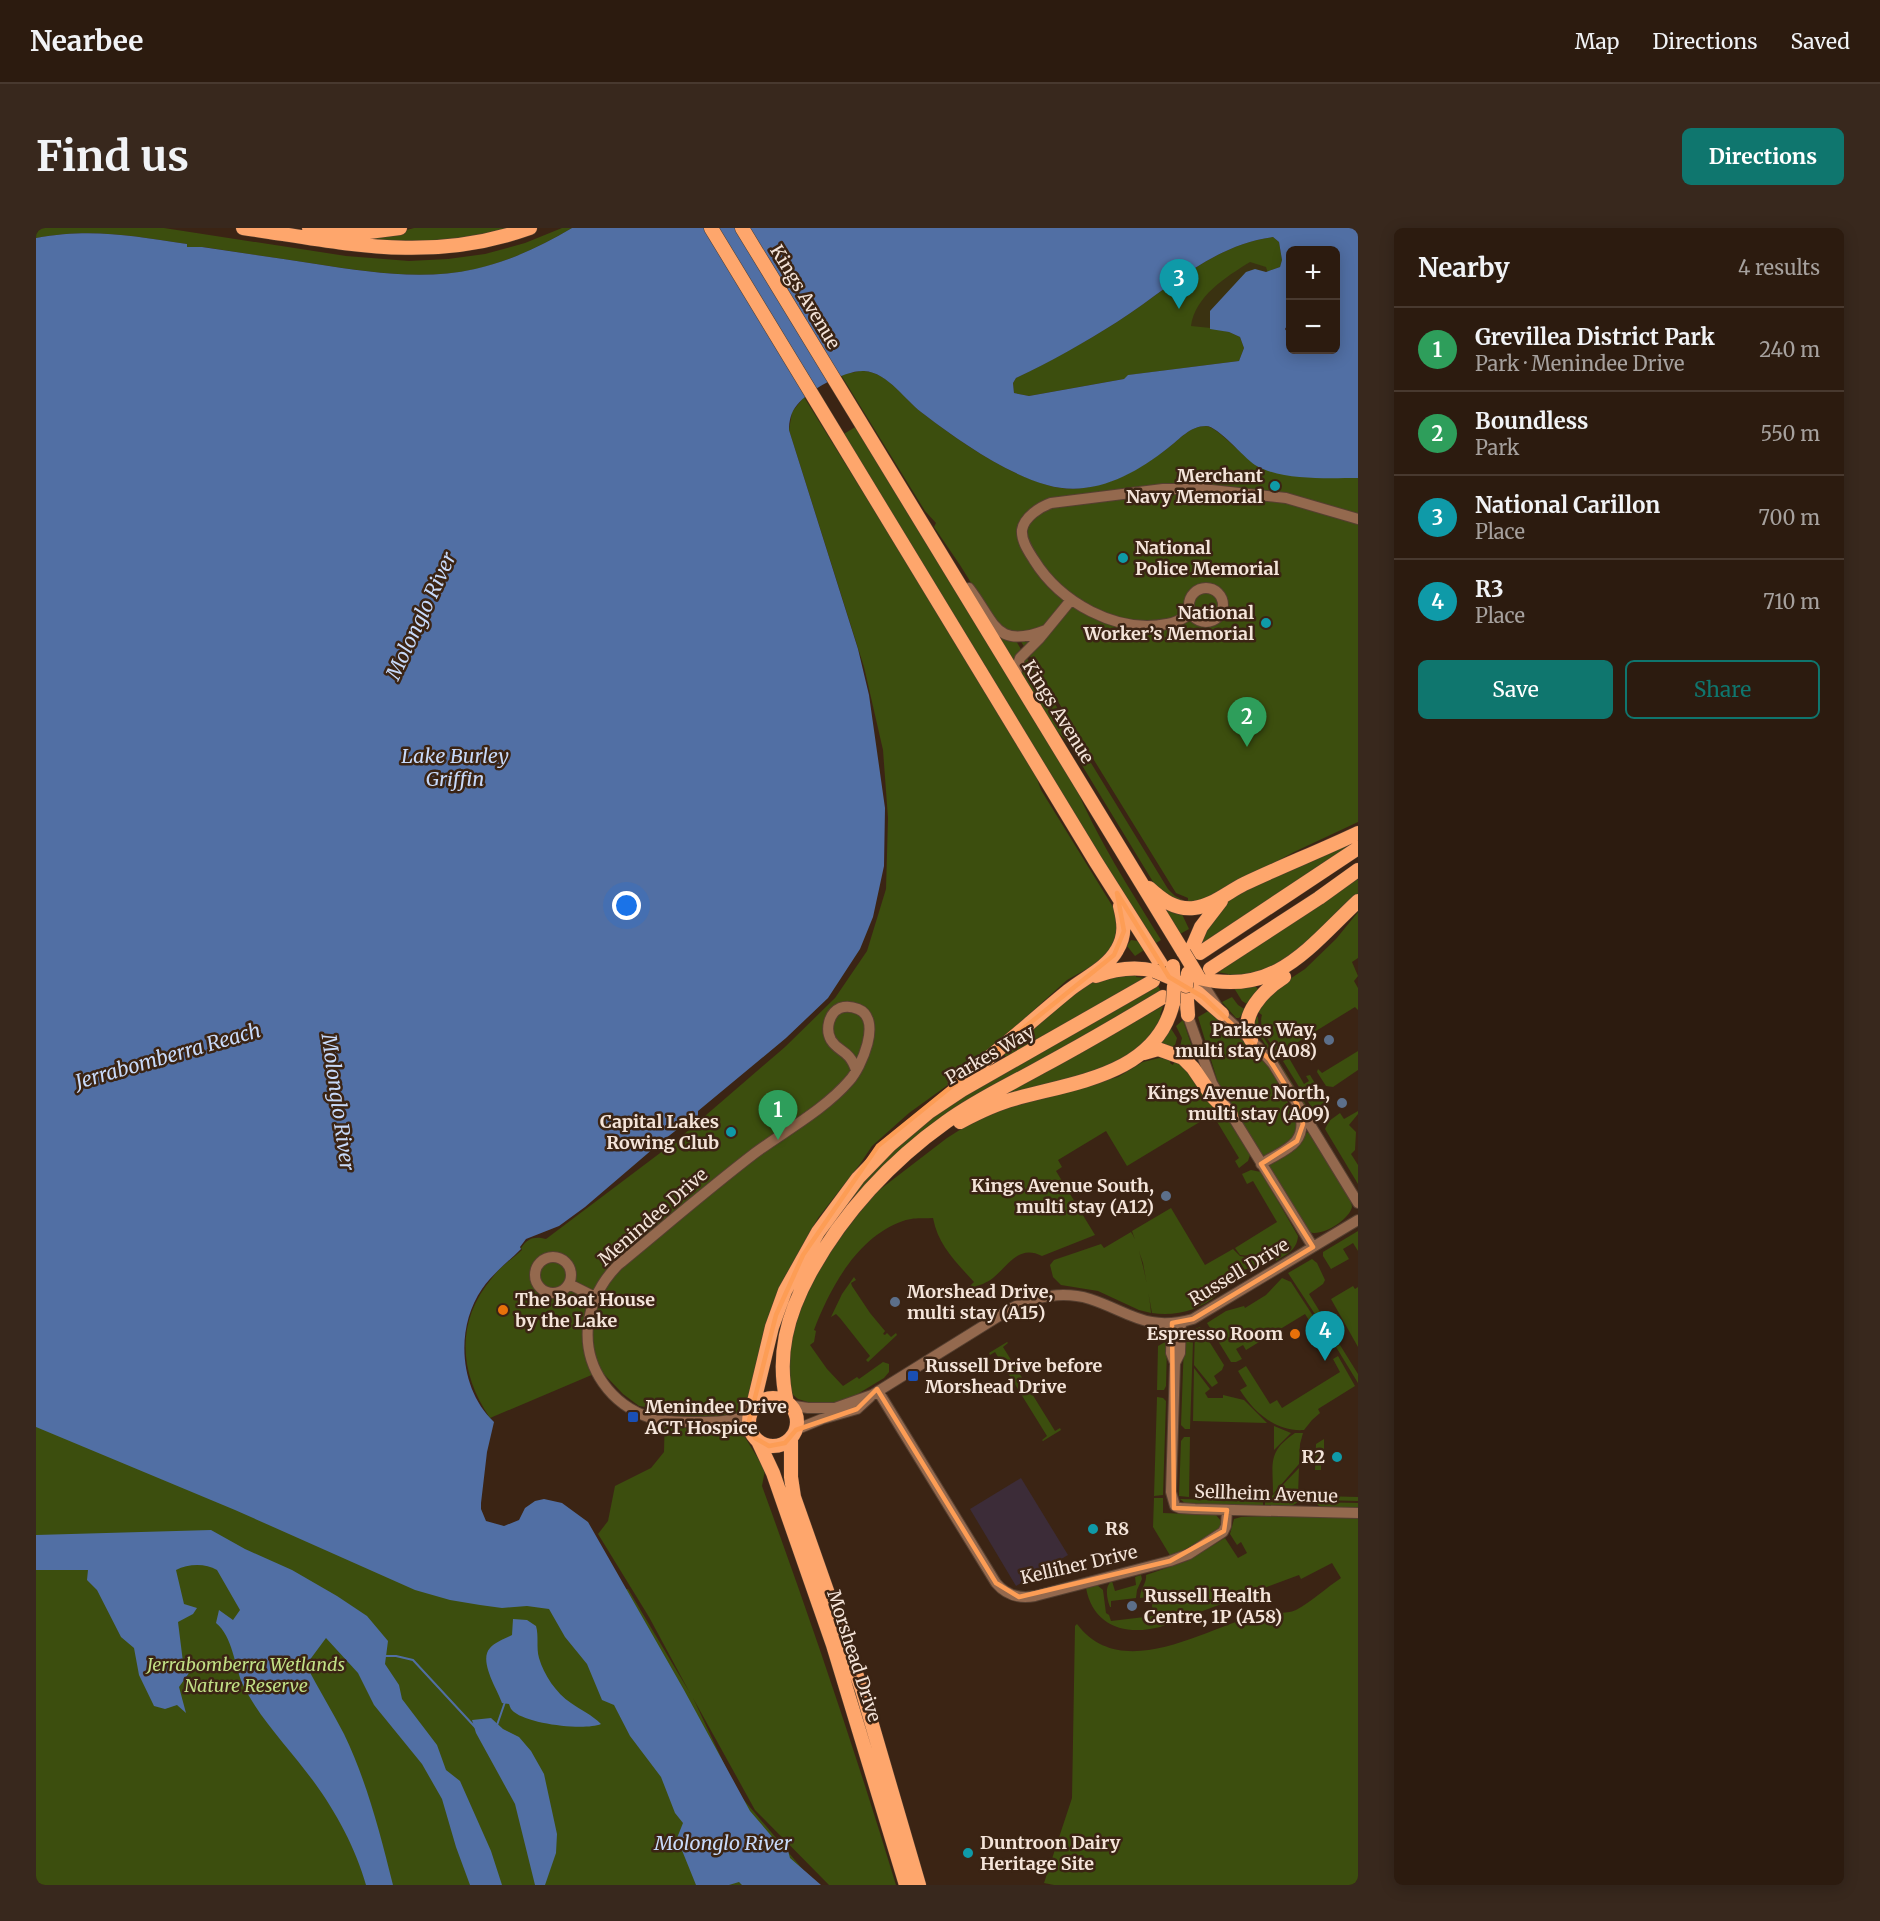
<!DOCTYPE html>
<html lang="en">
<head>
<meta charset="utf-8">
<style>
  body { margin:0; font-family:Merriweather,serif; background:#38281d; color:#f1f3f6 }
  .controls { position:absolute; right:18px; top:18px; display:grid; overflow:hidden; border-radius:9px; box-shadow:0 3px 15px #0003 }
  .controls button { width:54px; height:54px; display:grid; place-items:center; padding:0; border:0; border-bottom:2px solid #48392f; background:#2c1b0f; color:#f1f3f6; font:30px sans-serif }
  .you { position:absolute; left:591px; top:678px; width:21px; height:21px; margin:-15px; border:4px solid #fff; border-radius:50%; background:#1a73e8; box-shadow:0 0 0 9px #1a73e833 }
  .badge { display:grid; place-items:center; width:39px; height:39px; border-radius:50%; background:#0f766e; color:#fff; font-size:20px; font-weight:700 }
  .pin { position:absolute; translate:-50% -50px; filter:drop-shadow(0 2px 3px #0008) }
  .pin::after { content:''; position:absolute; top:32px; width:21px; height:18px; background:inherit; clip-path:polygon(0 0,100% 0,50% 100%) }
  .list { margin:0; padding:0; list-style:none }
  h2 { display:flex; justify-content:space-between; align-items:center; height:78px; margin:0; padding:0 24px; font-size:26px }
  h2 small { font-size:20px; font-weight:400; color:#a6a19e }
  .list li { display:grid; grid-template-columns:39px 1fr auto; gap:18px; align-items:center; box-sizing:border-box; height:84px; padding:0 24px; border-top:2px solid #48392f }
  .list b { display:block; font-size:22px; white-space:nowrap }
  .list p { margin:0; font-size:20px; white-space:nowrap; color:#a6a19e }
  .list em { font-size:20px; font-style:normal; color:#a6a19e }
  .actions { display:flex; gap:12px; padding:18px 24px }
  .actions a { flex:1; padding:14px 0; border:2px solid #0f766e; border-radius:9px; text-align:center; font-size:21px; color:#0f766e }
  .actions .main { background:#0f766e; color:#fff }
  .map { position:relative; flex:none; width:1322px; height:1657px; overflow:hidden; border-radius:9px }
  header { display:flex; align-items:center; gap:36px; box-sizing:border-box; height:84px; padding:0 30px; background:#2c1b0f; border-bottom:2px solid #48392f }
  header strong { font-size:28px }
  nav { display:flex; gap:33px; margin-inline-start:auto; font-size:21px }
  .intro { display:flex; align-items:center; justify-content:space-between; box-sizing:border-box; height:144px; padding:0 36px }
  h1 { margin:0; font-size:42px }
  .button { padding:15px 27px; border-radius:9px; background:#0f766e; color:#fff; font-size:21px; font-weight:700 }
  main { display:flex; gap:36px; padding:0 36px }
  aside { flex:1; background:#2c1b0f; border-radius:9px; box-shadow:0 3px 15px #0003 }
  .map>svg:first-child { display:block }
</style>
</head>
<body>
<header>
<strong>Nearbee</strong>
<nav><a>Map</a><a>Directions</a><a>Saved</a></nav>
</header>
<div class="intro"><h1>Find us</h1><a class="button">Directions</a></div>
<main>
<div class="map">
<svg width="1322" height="1657" viewBox="0 0 1322 1657">
  <rect width="100%" height="100%" fill="#3b2414"/>
  <path fill="#3c2c38" d="M985,1250l47,77 -52,31 -46,-77z"/>
  <path fill="#3c4e0e" d="M0,0h128l182,28 63,5 39,-2 37,-5 40,-11 37,-15h10c-30,18 -62,33 -96,41 -54,12 -106,3 -160,-5 -38,-6 -75,-11 -113,-17h-16v-3c-56,-8 -94,-16 -151,-6z
    M243,0c40,3 97,12 135,0h111l-94,19z
    M1237,9l6,5 3,18 -2,7 -14,5 -56,56 19,4 11,5 4,11 -5,13 -110,14 -5,4 -95,17 -15,-3 -1,-10 3,-5c34,-16 69,-36 101,-56 50,-32 95,-77 156,-85z
    M824,143c28,-1 44,29 65,44 36,27 78,57 122,70 43,13 87,-11 121,-37 12,-9 22,-22 38,-22 11,0 40,34 53,41 23,11 73,11 99,11v344l-64,30 -85,46 -21,5v-5l-12,-5 -161,-261 -11,-3 -11,-11 -33,-53 -26,-38 2,-4 -11,-12 -84,-136z
    M768,169l228,368 9,25 72,117 5,14 -3,23 -16,18 -32,18 -104,94 -54,39 -37,33 -12,18 -42,54 -36,64 -36,124 -10,10 7,18 22,36 -3,16c48,132 93,264 134,399h-67l-74,-75 -62,-112 45,95 78,92h-780v-474l550,183 42,-5 62,104 -41,-76 -51,-83 10,-13 7,-35 36,-18 13,-16 1,-42 -26,-4 -16,-12 -22,-23 -111,47c-31,-45 -35,-96 2,-140 8,-11 20,-19 30,-28l-1,-2c7,-10 13,-12 25,-9l130,-98 109,-94 50,-49 32,-47 19,-62 2,-71 -5,-68 -19,-83 -75,-237 3,-18z
    M821,198l217,357c23,56 56,106 87,157l-5,3 -13,-16 -301,-492z
    M963,408l16,3 7,12 -8,11z
    M989,427l143,234 7,7 8,4 1,3 -15,-5v-3l-8,-3 -6,-7 -86,-141 -16,-17 -34,-55z
    M1313,614l2,3 -150,100v-12l27,-35z
    M1322,651v16l-66,61 -23,15 -41,7v-4l-11,-2z
    M1128,679l17,5 8,17 -9,5z
    M1322,684v46l-6,4 6,14 -4,5 4,7v22l-3,-3 -70,43 3,6 -6,3c-8,-12 -25,-29 -20,-44l-4,-3 9,-14 9,-10 29,-19 31,-30z
    M1095,712l7,1 6,9 -9,6 -8,-10z
    M1100,744v5l10,1 -122,69 -18,10 -2,-3 71,-61 20,-13z
    M1121,756l5,9 -181,101 -150,135 -5,-4 36,-46 72,-66z
    M1219,758l4,4 -9,16 -8,-5 -8,-13z
    M1196,769l6,8 8,5 -7,8h-3l-14,-16z
    M1127,778l-3,9 3,2 -21,30 -34,19 -102,32 -2,-4z
    M1174,782c22,20 47,38 63,63 10,16 16,35 26,51l-3,14 -30,18h-3l-44,-70 -21,-69z
    M1220,788l2,1 1,13 52,83 -4,-2 -49,-78 -3,-9z
    M1147,792l10,30 -4,5 -10,-4 3,-13 -6,-12z
    M1134,799l7,11 -3,11 -12,-5 -1,-3z
    M1322,823v19l-25,17 -7,-1 -9,-14 1,-3 4,4z
    M1123,830l13,1 -2,4 3,2 2,-5 21,20 18,28 16,15 20,32 -2,6 -9,7 -4,-7 4,-3 -23,-38 -5,2 -3,-5 -81,49 -21,-35 -48,29 4,7 -6,4 39,64 -53,21c-23,-12 -33,9 -49,22 -6,5 -14,7 -22,11l-1,-3 4,-4c-18,-20 -36,-37 -41,-64 -11,1 -18,-1 -30,3 -46,16 -73,67 -89,109l2,1 -2,11 -4,3 17,24 16,17 14,-9 2,2 24,-17 6,2v8l-5,6 -33,20 -20,6h-17l-16,-5 -6,-5 -6,-20 7,-50 29,-63 52,-67 73,-56 30,-19 34,-13 107,-29 25,-15z
    M1253,830l15,26 5,-3 -3,-5 4,-1 16,27 1,7 -6,4h-6l-32,-52z
    M1322,883v3l-9,11 7,7 -1,18 -4,4 7,11v19l-33,-55 4,-8 11,-8 4,6z
    M1271,904l3,2 41,67 1,6c-3,13 -30,30 -43,25l-42,-69 31,-19z
    M1215,942l10,2 37,64c-1,14 -11,18 -22,25l-1,-3 -35,-3 -5,-7 42,-26 -24,-41 -6,3 -5,-10z
    M1135,980l34,57 28,-16 7,7 31,6c-13,5 -27,5 -39,15 -4,4 -9,12 -14,17 -17,16 -44,23 -66,19l-9,-50 -11,-32z
    M1322,1003v20l-5,-8 -10,6 6,10 -18,10 -8,-13v-4z
    M1095,1004c9,12 19,64 20,81l-12,-3 -41,-19 -37,-6 -8,-8 -3,-12 4,-5 47,-16 3,4z
    M1276,1031l5,4 8,17 -2,4 -14,10 21,34 -4,3 -38,-58z
    M818,1049l2,3 -5,3 1,3 18,27 15,18 -2,3 2,1 2,-2 4,4 5,-4 1,2 -29,27 -2,-2 4,-4 -30,-38 -4,-4 -5,3 11,-23z
    M1246,1050l9,4 28,43 -5,3 -9,-14 -59,36 -3,-5 -7,4 6,10 -6,3h-5l-24,-39 19,-12 18,-5 1,2 21,-13z
    M1317,1058l2,3 3,-2v60l-27,-48z
    M1164,1099l24,38 -2,5 -8,6 4,7 -6,4 -18,-22 1,-36z
    M971,1114l1,1 -5,4 52,84 5,-3 1,2 -18,11 -1,-1 5,-4 -52,-84 -5,3 -1,-2z
    M1129,1114l2,3 -1,41 -2,4h-7l1,-44z
    M1148,1114h9l-3,87h-5l-4,-4z
    M1304,1117l18,29v9l-22,-36z
    M1302,1128l17,30 -37,23 2,4 -8,7 -8,10c-27,2 -50,-17 -64,-40l7,-4 -9,-15 8,-5 24,38 7,-4 5,8 58,-36 -7,-13z
    M1158,1140l16,21 -5,4 3,5h15v-3l21,5 23,23 -74,-2z
    M1121,1169l6,1 3,3 -3,94 -9,1z
    M1238,1198l17,7 -17,17z
    M1259,1205h8l-3,11 -1,20 -26,30c0,-31 -6,-42 22,-61z
    M1148,1209h6l-1,60 -10,-1 2,-55z
    M1288,1211v21h-3v10h-6l1,-26z
    M1263,1240l-1,27 -2,5 -24,-1v-3z
    M1284,1268l38,1v4l-38,-1z
    M1118,1270h9v15l53,2 5,6 -1,7 -33,22 -16,7 -18,-30z
    M1144,1271l83,2v5l-77,-2z
    M1229,1273l33,1 -8,5 -25,-1z
    M1278,1274l44,1v6l-36,-1z
    M1230,1288l92,2v367h-304l-10,-2 28,-85 3,-172 2,-2c45,60 129,4 183,-10 11,-3 26,1 36,-4 15,-8 30,-22 45,-32l-9,-15 -31,16 -2,-4 -139,52c-35,9 -67,-1 -74,-39l11,-3 6,5 3,23 3,2 2,6 42,-5 -1,-12 -3,-2 -1,-5 -8,1c0,-9 7,-15 6,-23l41,-14 38,-23 13,20 9,-5 -6,-11 -4,3 -7,-11 4,-15 7,-2z
    M1105,1347l1,4 -5,11 -1,8 -25,3v6h-1c-3,-8 -6,-21 2,-26l3,10 21,-6 -1,-8z"/>
  <path fill="#3a3211" d="M1214,34l16,5 2,6 -57,55 -20,-2c4,-30 35,-49 59,-64z"/>
  <path fill="#516fa4" fill-rule="evenodd" d="M536,0h786v250c-30,0 -76,3 -103,-13 -12,-8 -37,-39 -49,-39 -16,0 -26,13 -38,22 -34,27 -77,50 -121,37 -42,-12 -88,-44 -122,-70 -19,-13 -37,-43 -61,-44 -19,-1 -55,19 -67,34 -6,7 -8,16 -8,25l69,219 11,46 16,113 -1,58 -11,51 -13,32 -32,49 -42,40 -88,73v7l-10,3 -27,21 -76,65 -26,19 -33,13 -6,8 1,2c-13,13 -28,24 -39,40 -27,39 -23,100 12,133l-7,30 -6,51v6l5,12 18,5 15,-6 6,-12 10,-7 9,-2 18,4 26,19 96,168 66,121 24,28 13,8 3,11 31,27h-79l-3,-3 -10,3h-33l-19,-47 6,-15 -8,-10 -14,-36 -31,-41 -16,-31 -12,-5 -15,-36 -22,-27 -16,-28 -22,-3 -25,2 -22,-3 -30,-5 -35,-10 -180,-80 -199,-83v-1189c57,-10 95,-2 151,6v3h15c38,6 76,11 114,17 53,8 106,17 159,5 35,-8 67,-23 97,-41zM1237,9l6,5 3,18 -2,7 -14,5 -11,-3 -9,3 -36,39v18l19,3 11,5 4,11 -5,13 -111,14 -4,4 -95,17 -15,-3 -1,-10 3,-5c35,-16 69,-36 101,-56 50,-32 95,-77 156,-85zM1254,22h46v100h-46v-14l-5,-7 5,-8z
    M175,1302l34,19 47,21 45,26 30,20 21,25 -3,23 14,21 3,14 35,46 9,25 14,11 31,70 11,34h-32l-14,-38 -14,-48 -20,-35 -48,-59 -16,-32 -32,-35 -20,27c12,23 26,46 38,69 23,48 36,99 49,151h-27c-10,-36 -30,-73 -52,-103 -23,-32 -53,-61 -71,-97 -9,-20 -10,-48 -27,-62l3,-13 14,10 7,-10 -23,-40c-12,-7 -29,-6 -41,0l8,34 13,4 -4,6 -15,8 5,40 6,11 -10,14 7,26 -9,-8 -12,4 -11,-3 -15,-31 -5,-27 -13,-11 -24,-47 -10,-10 1,-10h-52v-35z
    M477,1391l14,1 9,6c3,10 0,21 3,32 5,17 17,35 32,45 11,8 20,11 30,21 -17,7 -72,0 -87,-12 -3,-2 -4,-5 -5,-8l-7,-1c-4,-13 -24,-42 -12,-55 5,-6 15,-9 22,-13z
    M455,1490l12,11 16,8 12,14 13,23 13,60 -1,19 -11,32h-10l-20,-81 -39,-71 -4,-13z"/>
  <g fill="none" stroke-linecap="round" stroke-linejoin="round">
    <path stroke="#516fa4" stroke-width="2" d="M349,1428h11l17,4 62,67
      M461,1497l8,-23"/>
    <g stroke="#553f30" stroke-width="12">
      <path id="minor" d="M933,360c26,34 26,62 77,42
        M1153 377a17 17 0 1 1 34 0a17 17 0 1 1-34 0Z
        M1156,385c-8,5 -16,10 -25,11 -51,10 -107,-22 -133,-64 -5,-8 -13,-19 -12,-30 2,-13 18,-23 29,-27l112,-14h39l84,9 72,21
        M980,450l1,-11 3,-9 19,-19 32,-39
        M1163,750l23,36 37,34 14,16 85,139
        M1149,780l27,75 101,164
        M1225,936c22,-14 47,-19 39,-50
        M499 1047a18 18 0 1 1 36 0a18 18 0 1 1-36 0Z
        M533,1056l26,13
        M1136,1095l-1,30 4,10 -4,129 4,14 5,2 15,1 163,4
        M1139,1135l5,-10 1,-31
        M842,1163l118,192c10,12 23,16 39,13l135,-35 19,-7 34,-22 3,-6 1,-16
        M752,1177l20,3h27l37,-13 140,-87c23,-12 52,-17 78,-9 40,13 56,33 103,20l165,-99
        M714,1186c-18,8 -34,8 -54,8 -15,0 -31,0 -45,-4 -40,-13 -67,-50 -63,-92 3,-24 13,-44 30,-61 45,-37 90,-76 137,-112 30,-22 70,-44 94,-72 12,-13 34,-62 9,-72 -5,-2 -12,-3 -18,-1 -11,5 -15,21 -9,32 8,13 18,9 25,30
        M689,1194l27,12
        M759,1202l27,-11 35,-10 13,-12"/>
    </g>
    <g stroke="#553f30" stroke-width="15">
      <path id="major" d="M207,0c103,15 185,36 287,0
        M273,0l52,5 39,-5
        M675,0l385,634 66,104
        M706,0l442,725
        M1113,660c13,12 26,22 45,20 18,-2 34,-16 50,-24 38,-18 76,-33 114,-51
        M1156,720l9,-21 20,-26
        M1164,725l158,-105
        M1174,741l109,-71 39,-28
        M1060,748c19,-7 38,-10 59,-5
        M1163,750c76,19 109,-30 159,-77
        M1150,758l12,7 24,21
        M1150,758l2,29
        M1215,812c-14,-24 14,-51 33,-63
        M1108,825l14,-4 25,9 10,10 19,28 19,19
        M919,856c40,-29 75,-62 113,-93 16,-13 39,-23 49,-41 9,-15 7,-28 3,-44
        M924,894c17,-9 35,-18 54,-23 60,-17 142,-24 159,-96
        M713 1194a24 24 0 1 1 48 0a24 24 0 1 1-48 0Z
        M751,1175c-11,-47 0,-88 23,-130 33,-60 81,-112 136,-151 30,-22 63,-37 95,-55 41,-22 82,-46 122,-70
        M716,1182l20,-83 13,-36 33,-59 40,-54 32,-33 39,-33 33,-22 191,-109
        M755,1210v39l3,20 68,193 57,195
        M722,1213l15,32 60,172 73,240"/>
    </g>
    <use href="#minor" stroke="#94694e" stroke-width="10"/>
    <use href="#major" stroke="#fea66c" stroke-width="14"/>
    <g stroke="#553f30" stroke-width="15" stroke-linecap="butt">
      <path id="major-bridge" d="M1148,725l15,25
        M1137,738v14l13,6 2,-13
        M1119,743l14,6
        M1137,775l1,-17"/>
    </g>
    <use href="#major-bridge" stroke="#fea66c" stroke-width="14"/>
  </g>
  <path fill="none" stroke="#fd9d55" stroke-width="4.5" stroke-linejoin="round" d="M1081,665l52,84 34,20 66,62 28,45 6,20 -6,17 -36,23 52,83 -120,72 -21,4 2,185 53,2 -3,21 -54,30 -151,36 -23,-14 -119,-194 -20,20 -61,21 -11,13 -16,3 -14,-8 -6,-17 27,-106 27,-60 75,-109 236,-191 10,-24z"/>
  <g fill="#0f9aa8" stroke="#3b2414" stroke-width="2">
    <circle cx="1239" cy="258" r="6"/>
    <circle cx="1087" cy="330" r="6"/>
    <circle cx="1230" cy="395" r="6"/>
    <circle cx="695" cy="904" r="6"/>
    <circle cx="1301" cy="1229" r="6"/>
    <circle cx="1057" cy="1301" r="6"/>
    <circle cx="932" cy="1625" r="6"/>
  </g>
  <g fill="#5c6f8a" stroke="#3b2414" stroke-width="2">
    <circle cx="1293" cy="812" r="6"/>
    <circle cx="1306" cy="875" r="6"/>
    <circle cx="1130" cy="968" r="6"/>
    <circle cx="859" cy="1074" r="6"/>
    <circle cx="1096" cy="1378" r="6"/>
  </g>
  <g fill="#e8710a" stroke="#3b2414" stroke-width="2">
    <circle cx="467" cy="1082" r="6"/>
    <circle cx="1259" cy="1106" r="6"/>
  </g>
  <g fill="#1a4fb4" stroke="#3b2414" stroke-width="2">
    <rect x="871" y="1142" width="12" height="12" rx="3"/>
    <rect x="591" y="1183" width="12" height="12" rx="3"/>
  </g>
  <g text-anchor="middle" stroke-width="5" stroke-linejoin="round" paint-order="stroke">
    <g font-size="18" fill="#f4e4d9" stroke="#3b2414">
      <text transform="translate(769 69) rotate(59)" y="6">Kings Avenue</text>
      <text transform="translate(1022 484) rotate(58)" y="6">Kings Avenue</text>
      <text transform="translate(954 827) rotate(-30)" y="6">Parkes Way</text>
      <text transform="translate(617 989) rotate(-41)" y="6">Menindee Drive</text>
      <text transform="translate(1203 1044) rotate(-31)" y="6">Russell Drive</text>
      <text transform="translate(1230 1266) rotate(2)" y="6">Sellheim Avenue</text>
      <text transform="translate(1043 1337) rotate(-13)" y="6">Kelliher Drive</text>
      <text transform="translate(818 1428) rotate(72)" y="6">Morshead Drive</text>
    </g>
    <g font-size="18" font-weight="bold" fill="#f4e4d9" stroke="#3b2414" text-anchor="end">
      <text x="1227" y="254">Merchant<tspan x="1227" dy="21">Navy Memorial</tspan></text>
      <text x="1099" y="326" text-anchor="start">National<tspan x="1099" dy="21">Police Memorial</tspan></text>
      <text x="1218" y="391">National<tspan x="1218" dy="21">Worker’s Memorial</tspan></text>
      <text x="1281" y="808">Parkes Way,<tspan x="1281" dy="21">multi stay (A08)</tspan></text>
      <text x="1294" y="871">Kings Avenue North,<tspan x="1294" dy="21">multi stay (A09)</tspan></text>
      <text x="683" y="900">Capital Lakes<tspan x="683" dy="21">Rowing Club</tspan></text>
      <text x="1118" y="964">Kings Avenue South,<tspan x="1118" dy="21">multi stay (A12)</tspan></text>
      <text x="871" y="1070" text-anchor="start">Morshead Drive,<tspan x="871" dy="21">multi stay (A15)</tspan></text>
      <text x="479" y="1078" text-anchor="start">The Boat House<tspan x="479" dy="21">by the Lake</tspan></text>
      <text x="1247" y="1112">Espresso Room</text>
      <text x="889" y="1144" text-anchor="start">Russell Drive before<tspan x="889" dy="21">Morshead Drive</tspan></text>
      <text x="609" y="1185" text-anchor="start">Menindee Drive<tspan x="609" dy="21">ACT Hospice</tspan></text>
      <text x="1289" y="1235">R2</text>
      <text x="1069" y="1307" text-anchor="start">R8</text>
      <text x="1108" y="1374" text-anchor="start">Russell Health<tspan x="1108" dy="21">Centre, 1P (A58)</tspan></text>
      <text x="944" y="1621" text-anchor="start">Duntroon Dairy<tspan x="944" dy="21">Heritage Site</tspan></text>
    </g>
    <g font-size="18" font-style="italic" fill="#c1df85" stroke="#3b2414">
      <text x="210" y="1443">Jerrabomberra Wetlands<tspan x="210" dy="21">Nature Reserve</tspan></text>
    </g>
    <g font-size="20" font-style="italic" fill="#c8dafa" stroke="#3b2414">
      <text transform="translate(385 388) rotate(-65)" y="7">Molonglo River</text>
      <text x="419" y="535">Lake Burley<tspan x="419" dy="23">Griffin</tspan></text>
      <text transform="translate(132 828) rotate(-16)" y="7">Jerrabomberra Reach</text>
      <text transform="translate(302 874) rotate(82)" y="7">Molonglo River</text>
      <text x="687" y="1622">Molonglo River</text>
    </g>
  </g>
</svg>
<div class="controls">
<button>+</button>
<button>−</button>
</div>
<div class="you"></div>
<div class="pin badge" style="left:742px;top:912px;background:#2e9e5b">1</div>
<div class="pin badge" style="left:1211px;top:519px;background:#2e9e5b">2</div>
<div class="pin badge" style="left:1143px;top:81px;background:#0f9aa8">3</div>
<div class="pin badge" style="left:1289px;top:1133px;background:#0f9aa8">4</div>
</div>
<aside>
<h2>Nearby<small>4 results</small></h2>
<ul class="list">
<li><span class="badge" style="background:#2e9e5b">1</span><div><b>Grevillea District Park</b><p>Park · Menindee Drive</p></div><em>240 m</em></li>
<li><span class="badge" style="background:#2e9e5b">2</span><div><b>Boundless</b><p>Park</p></div><em>550 m</em></li>
<li><span class="badge" style="background:#0f9aa8">3</span><div><b>National Carillon</b><p>Place</p></div><em>700 m</em></li>
<li><span class="badge" style="background:#0f9aa8">4</span><div><b>R3</b><p>Place</p></div><em>710 m</em></li>
</ul>
<div class="actions"><a class="main">Save</a><a>Share</a></div>
</aside>
</main>
</body>
</html>
